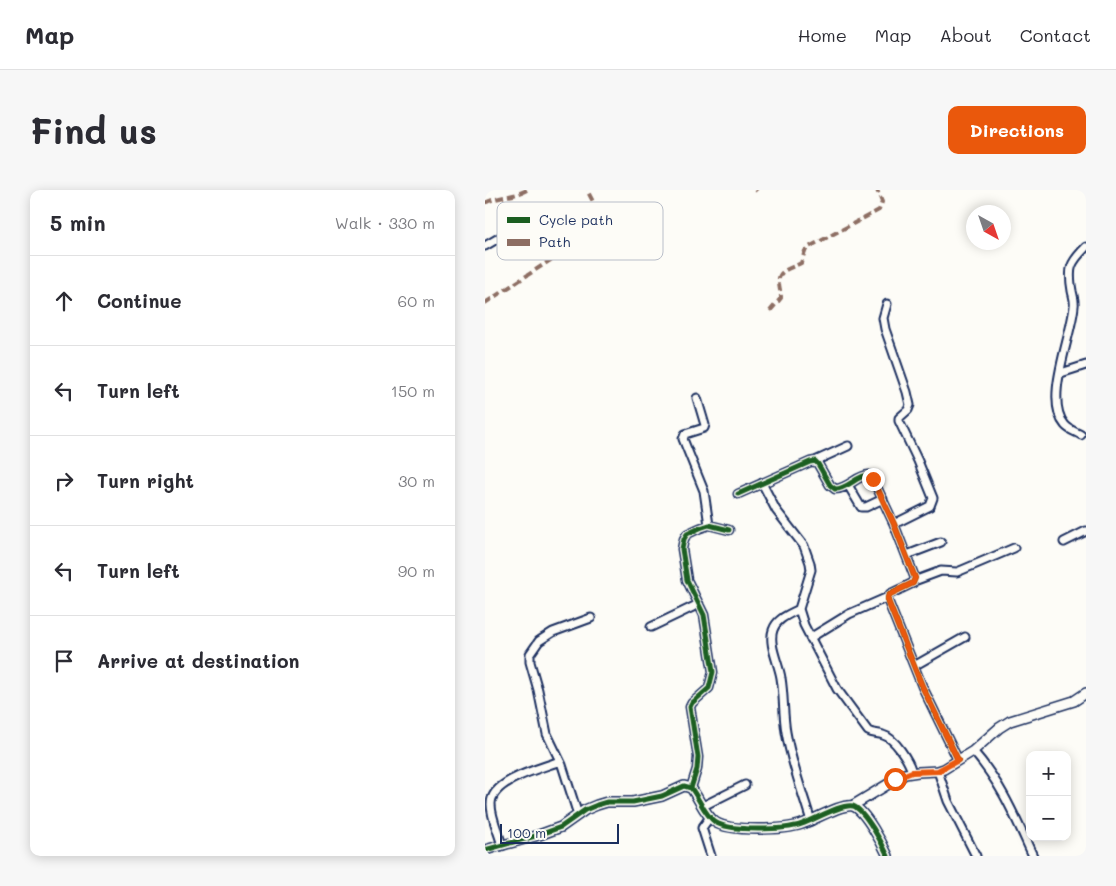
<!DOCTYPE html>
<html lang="en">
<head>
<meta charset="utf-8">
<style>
  body { margin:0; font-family:Mali,sans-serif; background:#f7f7f7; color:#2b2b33 }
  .controls { position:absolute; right:15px; bottom:15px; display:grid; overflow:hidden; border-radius:10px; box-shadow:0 2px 12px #0003 }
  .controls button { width:45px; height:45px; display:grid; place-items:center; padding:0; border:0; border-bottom:1px solid #e1e1e2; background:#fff; color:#2b2b33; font:25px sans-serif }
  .compass { position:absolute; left:481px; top:15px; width:45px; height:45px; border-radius:50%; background:#fff; box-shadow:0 2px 12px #0003; rotate:140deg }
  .scale { position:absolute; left:15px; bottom:12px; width:119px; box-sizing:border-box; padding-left:5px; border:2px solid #1b2f5e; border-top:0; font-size:14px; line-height:18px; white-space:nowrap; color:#1b2f5e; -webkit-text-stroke:4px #fdfcf7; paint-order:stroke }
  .stop { position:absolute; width:15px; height:15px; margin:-11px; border:4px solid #ea580c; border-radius:50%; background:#fff }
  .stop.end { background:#ea580c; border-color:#fff; box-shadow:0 1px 5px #0008 }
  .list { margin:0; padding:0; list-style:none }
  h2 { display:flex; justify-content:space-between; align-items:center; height:65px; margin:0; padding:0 20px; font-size:21px }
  h2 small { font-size:16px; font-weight:400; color:#7c7c81 }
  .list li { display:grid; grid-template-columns:32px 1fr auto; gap:15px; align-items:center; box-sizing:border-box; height:90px; padding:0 20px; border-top:1px solid #e1e1e2 }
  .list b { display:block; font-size:19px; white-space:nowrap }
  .list em { font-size:16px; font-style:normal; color:#7c7c81 }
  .icon { flex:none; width:28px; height:28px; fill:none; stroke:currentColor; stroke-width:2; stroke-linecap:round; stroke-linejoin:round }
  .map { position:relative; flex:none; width:601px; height:666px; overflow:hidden; border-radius:10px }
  header { display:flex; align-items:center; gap:30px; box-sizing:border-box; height:70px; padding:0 25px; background:#fff; border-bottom:1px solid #e1e1e2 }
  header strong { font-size:24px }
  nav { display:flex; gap:28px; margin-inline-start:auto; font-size:18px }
  .intro { display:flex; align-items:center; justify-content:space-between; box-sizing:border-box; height:120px; padding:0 30px }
  h1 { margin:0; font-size:35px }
  .button { padding:12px 22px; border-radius:10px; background:#ea580c; color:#fff; font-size:18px; font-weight:700 }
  main { display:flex; gap:30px; padding:0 30px }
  aside { flex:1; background:#fff; border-radius:10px; box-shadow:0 2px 12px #0003 }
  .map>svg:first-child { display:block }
</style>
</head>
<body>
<header>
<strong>Map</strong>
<nav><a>Home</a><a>Map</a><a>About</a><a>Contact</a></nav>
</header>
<div class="intro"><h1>Find us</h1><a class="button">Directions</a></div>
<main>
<aside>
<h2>5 min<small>Walk · 330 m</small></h2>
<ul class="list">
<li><svg class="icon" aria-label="ahead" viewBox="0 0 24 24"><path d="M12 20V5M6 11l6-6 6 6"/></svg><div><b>Continue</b></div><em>60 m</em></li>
<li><svg class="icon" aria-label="left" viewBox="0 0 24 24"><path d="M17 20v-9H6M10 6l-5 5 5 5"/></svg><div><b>Turn left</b></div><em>150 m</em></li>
<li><svg class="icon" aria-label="right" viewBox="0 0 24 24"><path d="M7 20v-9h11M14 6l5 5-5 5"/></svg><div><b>Turn right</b></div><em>30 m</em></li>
<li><svg class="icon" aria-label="left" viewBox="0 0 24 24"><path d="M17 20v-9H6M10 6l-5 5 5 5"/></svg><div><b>Turn left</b></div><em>90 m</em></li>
<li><svg class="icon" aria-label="arrive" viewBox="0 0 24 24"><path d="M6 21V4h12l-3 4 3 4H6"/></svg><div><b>Arrive at destination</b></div></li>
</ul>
</aside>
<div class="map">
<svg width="601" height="666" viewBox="0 0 601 666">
  <rect width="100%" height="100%" fill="#fdfcf7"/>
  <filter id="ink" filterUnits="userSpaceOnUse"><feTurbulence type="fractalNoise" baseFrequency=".02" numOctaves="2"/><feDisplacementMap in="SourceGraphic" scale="10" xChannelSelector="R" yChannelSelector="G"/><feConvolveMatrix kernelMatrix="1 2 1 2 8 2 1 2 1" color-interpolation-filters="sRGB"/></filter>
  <g filter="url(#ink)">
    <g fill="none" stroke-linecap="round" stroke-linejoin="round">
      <g stroke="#1b2f5e" stroke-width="11">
        <path id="minor" d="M0,56l29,-17
          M402,114l-4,14 2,11 22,63 3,13 -2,5 -9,8v3l19,40 15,37 -3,8 -36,18
          M576,183l25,-8
          M212,208l8,27 -1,3 -19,6 -2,5 21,52 5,34
          M596,245c-5,-3 -12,-5 -16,-10 -22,-25 7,-89 9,-119 1,-5 -1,-10 -2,-15 -4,-23 -2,-28 14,-44
          M330,271l33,-15
          M277,293l14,27 28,36 6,17 1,7 -12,39 5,16 33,64 31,42c5,3 10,2 15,4 12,3 26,26 29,37
          M363,295l13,22h5l17,-8
          M253,304l72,-32 5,-1 3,3 12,21 5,4c13,0 22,-14 34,-14l4,4 21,45 21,54 -2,5 -23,11 -2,3v4l34,85 36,74
          M579,352l22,-11
          M422,365l34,-13
          M429,391l27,-10 16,1 5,-2 52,-22
          M314,419c-9,5 -22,9 -26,21 -5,14 6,34 8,48 3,18 2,36 5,54 5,30 16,59 25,89
          M166,437l48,-23
          M325,448l39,-24 39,-17
          M429,476l51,-29
          M488,561c29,33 42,66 60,105
          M453,581l10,30 28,55
          M206,598l6,-19 1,-12 -8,-50 2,-4 17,-15 4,-16 -9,-57 -17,-35 -5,-31 2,-10 3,-5 13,-6 9,-3 20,5
          M218,616l42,-21
          M93,625l-16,-50 -15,-31 -9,-44 -8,-28v-8l9,-13 14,-9 38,-14
          M225,627l-8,11 9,28
          M17,656c-3,-13 -11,-28 -11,-42 0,-24 51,-36 69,-43"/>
      </g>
      <g stroke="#1b2f5e" stroke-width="12">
        <path id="tertiary" d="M367,616l53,-32 13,-2 20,-1 6,-2 29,-18 26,-23 11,-7 64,-20 12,-8
          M0,660l54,-15 22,-8 24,-17 12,-5 10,-3h26l29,-6 22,-10 7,2c8,10 13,26 24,34 14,10 71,8 87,2 12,-4 40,-21 51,-18 12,4 30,39 35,50"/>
      </g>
      <use href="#minor" stroke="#fdfcf7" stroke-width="7"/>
      <use href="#tertiary" stroke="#fdfcf7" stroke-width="9"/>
      <path stroke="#8d6e63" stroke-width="4" stroke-dasharray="8 4" stroke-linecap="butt" d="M271,0l1,1
        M0,13c14,-7 29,-6 42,-13
        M0,113l116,-76 2,-3 -1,-5 -15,-29
        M285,121l11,-13c0,-6 -2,-10 -2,-16 -2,-12 13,-14 22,-19l4,-12 4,-4 70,-37 3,-8 -5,-12"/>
      <g stroke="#fdfcf7" stroke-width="8">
        <path id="cycleway" d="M253,304l72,-32 5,-1 3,3 12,21 5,4c13,0 22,-14 34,-14l4,4 21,45 21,54 -2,5 -23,11 -2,3v4l34,85 36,74
          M206,598l6,-19 1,-12 -8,-50 2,-4 17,-15 4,-16 -9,-57 -17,-35 -5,-31 2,-10 3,-5 13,-6 9,-3 20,5
          M0,660l54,-15 22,-8 24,-17 12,-5 10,-3h26l29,-6 22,-10 7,2c8,10 13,26 24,34 14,10 71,8 87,2 12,-4 40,-21 51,-18 12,4 30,39 35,50"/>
      </g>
      <use href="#cycleway" stroke="#1b5e20" stroke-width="5"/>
    </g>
  </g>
  <g fill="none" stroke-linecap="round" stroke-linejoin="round" filter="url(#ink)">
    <path stroke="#ea580c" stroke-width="6" d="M388,289l21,45 21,54 -2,5 -23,11 -2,3v4l34,85 36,74 -20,11 -26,1 -17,7"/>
  </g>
  <rect x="12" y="12" width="166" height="58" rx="8" fill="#fdfcf7" stroke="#b9bec9" stroke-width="1"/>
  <rect x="22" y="27" width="23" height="6" fill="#1b5e20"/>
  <rect x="22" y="49" width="23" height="7" fill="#8d6e63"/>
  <g font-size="14" fill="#1b2f5e">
    <text x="54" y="35">Cycle path</text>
    <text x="54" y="57">Path</text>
  </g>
</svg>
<div class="controls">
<button>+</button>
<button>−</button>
</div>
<svg class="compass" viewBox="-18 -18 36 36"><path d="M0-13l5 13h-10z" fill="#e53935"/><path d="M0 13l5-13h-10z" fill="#7c7c81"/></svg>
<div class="scale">100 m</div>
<div class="stop" style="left:410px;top:589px"></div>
<div class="stop end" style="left:388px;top:289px"></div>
</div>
</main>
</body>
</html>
